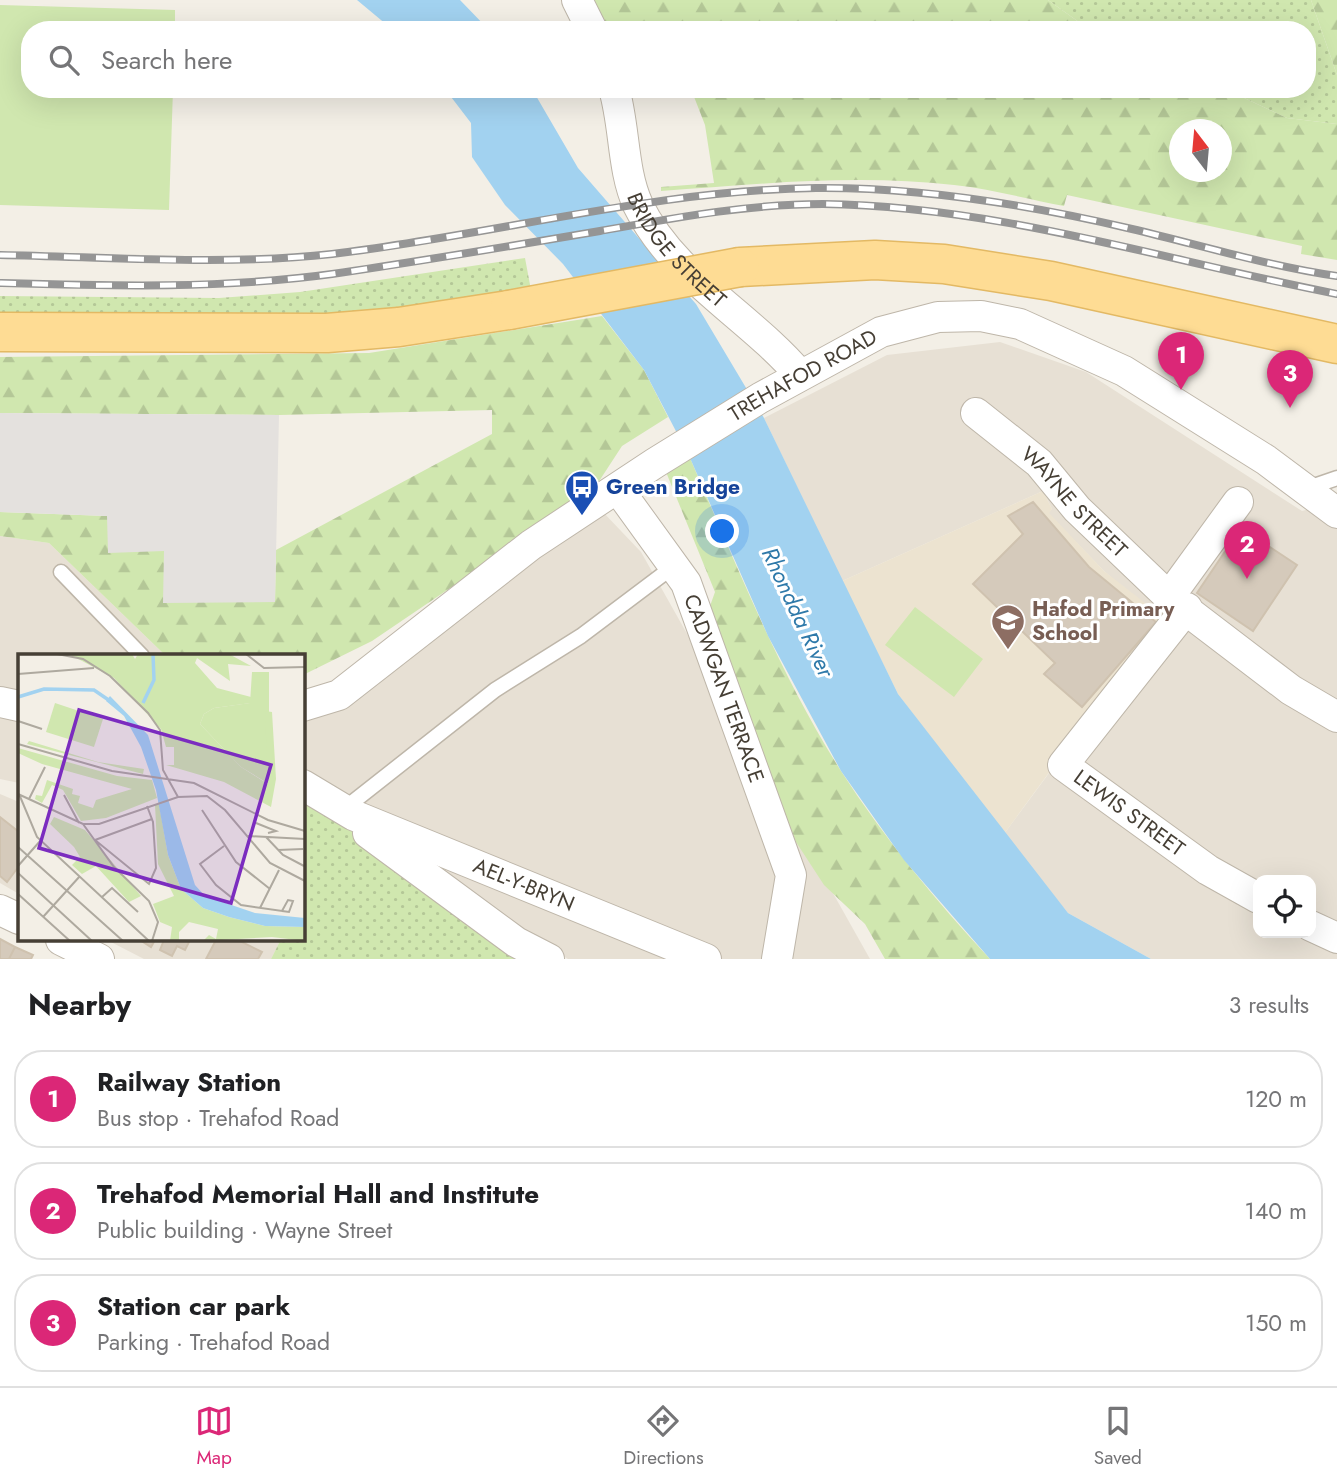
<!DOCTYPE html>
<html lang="en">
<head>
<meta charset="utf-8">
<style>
  body { margin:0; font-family:Jost,sans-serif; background:#f2f2f2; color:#202124 }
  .controls { position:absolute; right:21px; bottom:21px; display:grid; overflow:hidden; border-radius:14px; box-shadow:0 7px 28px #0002 }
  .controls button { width:63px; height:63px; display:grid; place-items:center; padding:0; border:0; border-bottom:2px solid #e0e0e0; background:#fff; color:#202124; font:35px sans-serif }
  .compass { position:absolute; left:1169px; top:119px; width:63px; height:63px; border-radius:50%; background:#fff; box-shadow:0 7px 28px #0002; rotate:344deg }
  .you { position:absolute; left:723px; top:532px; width:24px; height:24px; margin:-18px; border:5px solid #fff; border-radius:50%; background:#1a73e8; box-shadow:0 0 0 10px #1a73e833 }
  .badge { display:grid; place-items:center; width:46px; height:46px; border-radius:50%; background:#db2777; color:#fff; font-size:23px; font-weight:700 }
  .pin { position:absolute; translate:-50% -58px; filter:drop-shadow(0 2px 4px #0008) }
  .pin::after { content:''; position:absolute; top:37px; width:24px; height:21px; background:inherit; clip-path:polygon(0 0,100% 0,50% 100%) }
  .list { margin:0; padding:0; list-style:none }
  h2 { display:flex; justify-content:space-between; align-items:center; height:91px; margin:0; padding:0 28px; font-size:30px }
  h2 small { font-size:23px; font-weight:400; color:#757577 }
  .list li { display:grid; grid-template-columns:46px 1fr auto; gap:21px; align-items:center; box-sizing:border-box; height:98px; margin:0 14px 14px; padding:0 14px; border:2px solid #e0e0e0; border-radius:28px }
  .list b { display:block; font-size:26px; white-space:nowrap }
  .list p { margin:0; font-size:23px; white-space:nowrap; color:#757577 }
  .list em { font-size:23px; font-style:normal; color:#757577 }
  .icon { flex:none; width:38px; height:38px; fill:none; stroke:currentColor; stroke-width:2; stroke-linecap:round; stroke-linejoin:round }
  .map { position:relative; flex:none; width:1337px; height:959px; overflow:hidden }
  .search { position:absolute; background:#fff; box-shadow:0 7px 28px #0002; left:21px; right:21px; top:21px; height:77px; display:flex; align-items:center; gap:18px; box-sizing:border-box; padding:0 24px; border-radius:28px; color:#757577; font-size:26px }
  .sheet { height:427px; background:#fff }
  nav { display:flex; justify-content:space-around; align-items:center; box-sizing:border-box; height:98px; border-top:2px solid #e0e0e0; background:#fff; font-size:19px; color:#757577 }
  nav a { display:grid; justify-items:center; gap:4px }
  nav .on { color:#db2777 }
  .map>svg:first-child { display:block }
</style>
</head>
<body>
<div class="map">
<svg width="1337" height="959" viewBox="0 0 1337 959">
  <defs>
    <pattern id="grass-dots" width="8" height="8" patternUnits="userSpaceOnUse" patternTransform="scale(1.75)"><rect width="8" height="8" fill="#d0e7af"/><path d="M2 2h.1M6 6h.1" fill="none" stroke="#b4c797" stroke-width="1.8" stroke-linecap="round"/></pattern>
    <pattern id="forest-firs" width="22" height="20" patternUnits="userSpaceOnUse" patternTransform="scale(1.75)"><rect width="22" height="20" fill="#d0e7af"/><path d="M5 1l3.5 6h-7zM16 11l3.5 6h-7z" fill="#b4c797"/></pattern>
  </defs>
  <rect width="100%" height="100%" fill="#f3efe6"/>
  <path fill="#e7e0d4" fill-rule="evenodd" d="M1000,342l86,30 216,139 35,-9v457h-186l-83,-46 -64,-79 85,-115 43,-124 -28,-24 -56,-58 4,-4 -9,-18 -201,90 -78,-163 123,-63zM1258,880h53v53h-53z
    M602,511l39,41 229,407h-302l-265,-172v-75z
    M0,536l49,7 117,113h-147v127l-19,-4z
    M0,794l19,8v92l-19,-11z
    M107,940h166l6,3 -8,16h-127z"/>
  <path fill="#ece3d0" d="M1043,491l9,18 -3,4 55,58 59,46 -159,217 -106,-140 -56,-113z"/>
  <path fill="url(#grass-dots)" d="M1048,0h263l26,75v49l-50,-6 -62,-29h82v-59h-217z
    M525,258l6,32 -197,27 -334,1v-22l219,2 81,-6z
    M303,791l228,168h-260l8,-16 -6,-3h30z"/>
  <path fill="url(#forest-firs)" fill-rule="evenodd" d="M587,0h461l42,30h-488z
    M1311,0h26v75z
    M691,89h534l62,29 50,6v136l-36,-6 1,-8 -235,-51 -3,11c-37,-7 -73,-17 -110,-21 -97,-11 -197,-1 -293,6v-4l53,-4 -9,-58zM1180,130h42v42h-42z
    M602,316l42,54 24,47 -46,29 -30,46 -220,149 -69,34v-19h-137l-117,-113 -49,-7v-24l107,4 57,35 111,50 1,-51 216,-116v-24l-213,5 -279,-2v-56l369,-4z
    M690,458c46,106 89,215 151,313 43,67 94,129 149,188h-105l-20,-35 -41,-39 -28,-43 -76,-199 -10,-37 5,-14 -49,-120z"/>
  <path fill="#d0e7af" d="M0,5l175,5v20h-145v59h143l-4,121 -169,-5z
    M915,607l68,52 -29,38 -69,-52z"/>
  <path fill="#e4e1de" d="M0,413l279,2 -4,187 -112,1 1,-52 -56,2 -1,-37 -107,-4z"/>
  <path fill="#a2d2f0" d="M357,0h103l29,30h-96z
    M445,89h87l46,79 118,136 68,114 134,276 170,219 83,46h-161l-86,-99 -63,-89 -73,-135 -78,-178 -46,-88 -81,-106 -58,-59 -33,-48 -1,-34z"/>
  <path fill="#d5cabb" stroke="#cfc2af" stroke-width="2" d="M1033,502l56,65 67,55 -74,85 -38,-33 11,-11 -82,-79 50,-50 -15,-18z
    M1241,528l56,37 -44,66 -56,-38z
    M0,817l19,15v34l-12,16 -7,-6z
    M0,939l15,8 -6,12h-9z
    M140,940h15l-4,7z
    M164,940h26l-5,10 -8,-4 -5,10 -12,-6z
    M216,940h22l24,12 -4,7h-52z
    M15,947l18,8 -2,4h-22z"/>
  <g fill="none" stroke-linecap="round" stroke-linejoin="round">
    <g stroke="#beb6a9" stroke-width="17">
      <path id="service" d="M1305,489l32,-11
        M61,572l81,84
        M344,809l151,-119 86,-54 93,-70"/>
    </g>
    <g stroke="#beb6a9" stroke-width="32">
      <g id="minor">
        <path d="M577,0l15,30"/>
        <path id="s1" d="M614,89c11,37 8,81 24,116 35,72 112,111 162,170"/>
        <path id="s2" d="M976,413l63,50 38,46 92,88 122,93 46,27"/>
        <path id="s3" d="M618,489l68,94 105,292 -14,84"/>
        <path d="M1169,597l69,-95"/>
        <path id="s4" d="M1187,608l-124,157 145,105 50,28"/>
        <path d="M0,702l19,4"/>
        <path id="s5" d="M303,706l36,-11 192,-150 124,-82 105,-65 121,-66 57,-15 43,-1 39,8 104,47 142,89 71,53"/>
        <path id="s6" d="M303,785l50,30 353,144"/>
        <path d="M368,833l148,109 33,17"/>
        <path d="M0,910l19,9"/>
        <path d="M1311,926l26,12"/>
        <path d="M61,940l38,19"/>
      </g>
    </g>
    <g stroke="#e3b964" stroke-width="41">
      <path id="primary" d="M740,267l135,-7 69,4 107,17 286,63
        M0,332l327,1 72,-6 110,-17"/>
    </g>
    <use href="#service" stroke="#fff" stroke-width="14"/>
    <use href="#minor" stroke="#fff" stroke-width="30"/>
    <use href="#primary" stroke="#fedc94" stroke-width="38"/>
    <g stroke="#959595" stroke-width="8">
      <path id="rail" d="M0,255c110,2 223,11 332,-1 161,-19 322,-64 484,-66 105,-1 214,17 316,41 68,16 136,37 205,47
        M0,283c112,3 221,6 332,-9 90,-13 179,-28 268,-43 74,-13 148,-27 223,-27 176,2 343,57 514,90"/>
    </g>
    <use href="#rail" stroke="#fff" stroke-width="5" stroke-dasharray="16" stroke-linecap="butt"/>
    <g stroke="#e3b964" stroke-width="41" stroke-linecap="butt">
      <path id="primary-bridge" d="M509,310l231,-43"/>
    </g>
    <use href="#primary-bridge" stroke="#fedc94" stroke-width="38"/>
  </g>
  <defs>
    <g id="bus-pin" transform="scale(1.75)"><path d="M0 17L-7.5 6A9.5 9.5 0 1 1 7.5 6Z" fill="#1a4fb4" stroke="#fff"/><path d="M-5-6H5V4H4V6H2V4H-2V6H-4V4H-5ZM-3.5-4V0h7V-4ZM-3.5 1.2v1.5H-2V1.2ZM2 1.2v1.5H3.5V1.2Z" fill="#fff"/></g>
    <g id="school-pin" transform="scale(1.75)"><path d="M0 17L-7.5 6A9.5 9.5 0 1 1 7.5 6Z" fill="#8d6e63" stroke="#fff"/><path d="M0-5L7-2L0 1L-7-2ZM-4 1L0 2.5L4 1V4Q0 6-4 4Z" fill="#fff"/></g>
  </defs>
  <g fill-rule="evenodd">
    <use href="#bus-pin" x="582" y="487"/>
    <use href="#school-pin" x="1008" y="621"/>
  </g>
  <g text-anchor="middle" stroke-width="6" stroke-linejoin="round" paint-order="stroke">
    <g font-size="21" fill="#463f35" stroke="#fff">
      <text dy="7" stroke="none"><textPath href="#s1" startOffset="178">BRIDGE STREET</textPath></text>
      <text dy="7" stroke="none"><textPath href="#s5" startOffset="602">TREHAFOD ROAD</textPath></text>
      <text dy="7" stroke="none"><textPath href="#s2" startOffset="133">WAYNE STREET</textPath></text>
      <text dy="7" stroke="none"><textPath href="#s3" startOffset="228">CADWGAN TERRACE</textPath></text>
      <text dy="7" stroke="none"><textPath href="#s4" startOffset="282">LEWIS STREET</textPath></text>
      <text dy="7" stroke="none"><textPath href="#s6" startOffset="243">AEL-Y-BRYN</textPath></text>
    </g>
    <g font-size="21" font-weight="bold" fill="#164399" stroke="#fff" text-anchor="start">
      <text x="606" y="494">Green Bridge</text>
    </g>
    <g font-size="21" font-weight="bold" fill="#785e54" stroke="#fff" text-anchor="start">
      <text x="1032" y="616">Hafod Primary<tspan x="1032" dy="24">School</tspan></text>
    </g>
    <g font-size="23" font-style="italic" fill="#2e79a9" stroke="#fff">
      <text transform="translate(798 612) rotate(65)" y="8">Rhondda River</text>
    </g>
  </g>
  <g transform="translate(18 654)">
    <rect width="287" height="287" fill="#f3efe6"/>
    <path d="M234,18h17v112l-28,-17 -41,-43 4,-10 10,-6 36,-5zM11,87l69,21 46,7 -1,5 -116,-30zM36,163l31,13 56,66 -12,6 -33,-36 -14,8 -10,-9 8,-8 -6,-10 -24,-23z" fill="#d0e7af"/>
    <path d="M51,0h63l3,5 3,-5h91l22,12 -23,-2 2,17 -33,-23 -2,5 22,25 34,9v6l-37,5 -10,6 -4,10 41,43 27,17 -3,-73 7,1 4,67 -5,28 -47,-25 -58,-17h8v-18h-8l-5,-18 -47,-51zM0,94l99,28 35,4 5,18 -51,20 -25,3 -18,-31 -11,-5 -10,18 -7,-4 1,-4 6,1 5,-16 26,9 -1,5 8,2 -2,7 15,5 3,-8 36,-11 -90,-25 -24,-11zM141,150l9,51 13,34 22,19 26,9 36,9 40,1v14l-33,-4 -69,4 6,-6 7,4 2,-10 -29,-7 -10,10v8l-9,1 2,-14 -12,-5 -7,-18 21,-8 -16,-32 -3,-59z" fill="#d0e7af"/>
    <path d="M37,49l48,16 -9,28 -48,-15z" fill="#d0e7af"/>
    <path d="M92,42l38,39 47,150 10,11 50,17 50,5v9l-40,-1 -36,-9 -26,-9 -22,-19 -13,-34 -12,-65 -15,-43 -17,-31 -18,-15z" fill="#a2d2f0"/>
    <path fill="none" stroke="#a2d2f0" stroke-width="3.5" d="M0,43l26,-8 50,1 19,13M125,49l11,-23 -1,-26"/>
    <path fill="none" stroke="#aea99f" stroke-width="2" d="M39,0l26,5 27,17 38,37 12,17 3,40 15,27M228,0l18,14 41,-1M0,20l76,-6M0,67l24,8M0,90l94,27 82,12 74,37 37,11M0,140l65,30h16l79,-27 29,-1 18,14 45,53 35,18M1,140l18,43 112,104M46,141l15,28M11,145l16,-32M184,156l34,52 34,27M238,169l20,8 -8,2M65,170l31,43 35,34 9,21 -6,19M230,182l57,3M248,183l17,18 21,11M77,186l54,44 7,-16 -3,-46 -6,-16M77,186l57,-21M206,192l-24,18 16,21 25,20 41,6 6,-11 5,1 -4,11 -7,-1M0,193l105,94M260,196l25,-1M0,212l23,-26M0,219l74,68M287,227v-39M0,240l52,47M84,243l10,-9 26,24M242,254l19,-38M25,263l37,-41"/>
    <path fill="#7b2cbf" fill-opacity="0.15" stroke="#7b2cbf" stroke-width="3.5" d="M61,56l192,55 -40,138 -192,-55z"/>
    <rect width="287" height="287" fill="none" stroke="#463f35" stroke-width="3.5"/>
  </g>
</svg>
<div class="controls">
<button><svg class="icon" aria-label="locate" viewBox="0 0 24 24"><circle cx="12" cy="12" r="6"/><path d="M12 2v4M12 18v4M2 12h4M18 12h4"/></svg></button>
</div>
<svg class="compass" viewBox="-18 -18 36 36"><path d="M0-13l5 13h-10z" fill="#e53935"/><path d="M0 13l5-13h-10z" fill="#757577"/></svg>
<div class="you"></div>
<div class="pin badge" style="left:1181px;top:390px">1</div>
<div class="pin badge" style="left:1247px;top:579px">2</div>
<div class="pin badge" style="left:1290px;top:408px">3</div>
<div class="search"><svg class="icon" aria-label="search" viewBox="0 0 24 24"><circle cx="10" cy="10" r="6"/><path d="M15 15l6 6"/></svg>Search here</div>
</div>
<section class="sheet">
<h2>Nearby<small>3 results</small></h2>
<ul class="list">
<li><span class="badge">1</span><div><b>Railway Station</b><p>Bus stop · Trehafod Road</p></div><em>120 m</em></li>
<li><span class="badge">2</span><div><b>Trehafod Memorial Hall and Institute</b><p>Public building · Wayne Street</p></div><em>140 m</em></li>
<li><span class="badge">3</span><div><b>Station car park</b><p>Parking · Trehafod Road</p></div><em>150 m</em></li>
</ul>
</section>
<nav>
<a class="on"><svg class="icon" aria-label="map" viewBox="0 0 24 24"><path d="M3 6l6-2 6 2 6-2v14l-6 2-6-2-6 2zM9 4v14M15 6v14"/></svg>Map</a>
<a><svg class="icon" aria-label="directions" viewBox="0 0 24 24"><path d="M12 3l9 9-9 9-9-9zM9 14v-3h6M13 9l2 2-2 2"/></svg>Directions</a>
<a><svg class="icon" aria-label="saved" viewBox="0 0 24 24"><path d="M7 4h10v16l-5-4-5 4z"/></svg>Saved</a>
</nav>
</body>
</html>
